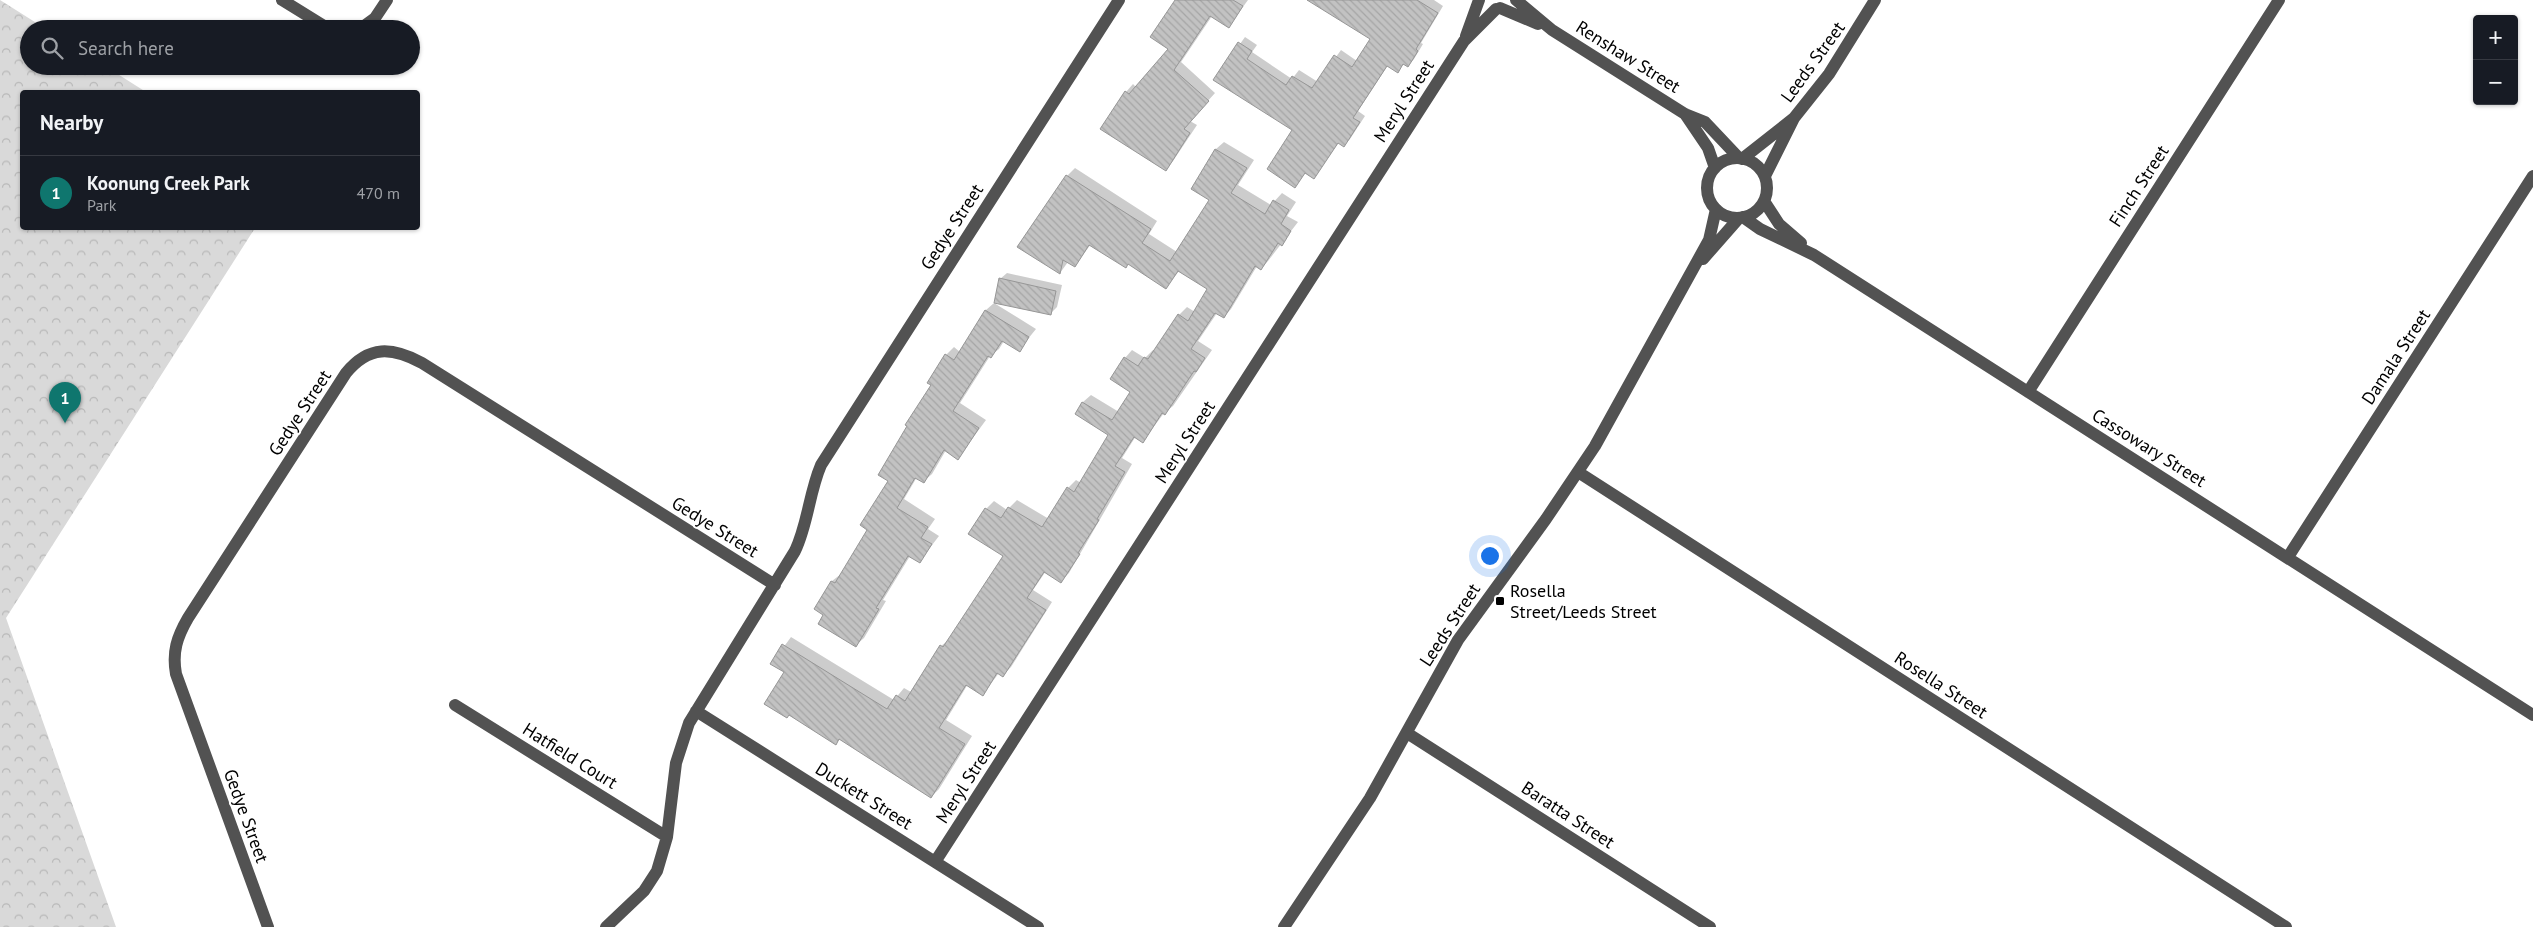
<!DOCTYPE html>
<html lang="en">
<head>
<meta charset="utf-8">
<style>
  body { margin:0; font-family:"PT Sans",sans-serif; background:#242831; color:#f1f3f6 }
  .controls { position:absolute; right:15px; top:15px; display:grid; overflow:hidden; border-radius:5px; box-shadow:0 1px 4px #0004 }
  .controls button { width:45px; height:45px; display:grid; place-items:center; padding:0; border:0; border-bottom:1px solid #363941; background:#171b24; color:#f1f3f6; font:25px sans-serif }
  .you { position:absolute; left:1489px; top:555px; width:18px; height:18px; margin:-12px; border:4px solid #fff; border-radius:50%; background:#1a73e8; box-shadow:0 0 0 8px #1a73e833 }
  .badge { display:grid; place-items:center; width:32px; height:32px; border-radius:50%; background:#0f766e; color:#fff; font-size:16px; font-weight:700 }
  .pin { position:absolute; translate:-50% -41px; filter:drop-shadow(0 1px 2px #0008) }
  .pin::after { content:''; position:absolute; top:26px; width:18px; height:15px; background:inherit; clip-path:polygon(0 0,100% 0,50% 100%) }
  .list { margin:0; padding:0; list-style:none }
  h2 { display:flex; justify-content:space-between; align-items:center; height:65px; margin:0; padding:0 20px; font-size:21px }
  h2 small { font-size:16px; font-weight:400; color:#9ea1a6 }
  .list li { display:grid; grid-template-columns:32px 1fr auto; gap:15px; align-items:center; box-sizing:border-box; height:75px; padding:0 20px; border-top:1px solid #363941 }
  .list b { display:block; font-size:19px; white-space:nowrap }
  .list p { margin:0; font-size:16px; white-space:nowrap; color:#9ea1a6 }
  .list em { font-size:16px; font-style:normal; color:#9ea1a6 }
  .icon { flex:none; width:28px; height:28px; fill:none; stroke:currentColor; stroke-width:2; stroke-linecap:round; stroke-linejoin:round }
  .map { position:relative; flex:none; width:2533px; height:927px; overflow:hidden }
  .search { position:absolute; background:#171b24; box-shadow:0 1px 4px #0004; left:20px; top:20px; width:400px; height:55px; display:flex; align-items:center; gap:12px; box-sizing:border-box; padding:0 18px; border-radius:28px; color:#9ea1a6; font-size:19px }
  .panel { position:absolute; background:#171b24; box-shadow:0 1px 4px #0004; left:20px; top:90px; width:400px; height:140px; border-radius:5px }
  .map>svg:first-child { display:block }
</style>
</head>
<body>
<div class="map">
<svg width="2533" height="927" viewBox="0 0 2533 927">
  <defs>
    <pattern id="forest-crowns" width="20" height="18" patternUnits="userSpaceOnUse" patternTransform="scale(1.25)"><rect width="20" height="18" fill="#d9d9d9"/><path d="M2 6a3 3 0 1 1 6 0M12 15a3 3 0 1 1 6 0" fill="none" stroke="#b8b8b8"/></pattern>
    <pattern id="building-back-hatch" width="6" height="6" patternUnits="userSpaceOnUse" patternTransform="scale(1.25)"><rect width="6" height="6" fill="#c2c2c2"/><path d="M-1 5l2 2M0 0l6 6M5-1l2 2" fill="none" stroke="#a5a5a5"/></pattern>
  </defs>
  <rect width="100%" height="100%" fill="#fff"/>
  <path fill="url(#forest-crowns)" d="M0,0l46,29h-17v37h76l41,26h-124v136h233l-249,390 110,309h-116z"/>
  <path fill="#0003" d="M1176,0h72l-19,26 -17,-10 -31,46 34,31 -25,28 7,4 -24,36 -7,8 -40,-77 7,-8 3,3 34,-38z
    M1311,0h123l9,6 -22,37 2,1 -9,15 -6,7 -4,-2 -7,7 -9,-6 -30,46 7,5 -15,23 -6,6 -5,-3 -25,35 -8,-5 -11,14 -1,-56 -79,-51 30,-42 12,8 -5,7 40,27 7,-9 19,12 23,-32 16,11 15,-23z
    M1224,142l30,18 -16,25 33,20 11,-12 14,9 -9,14 11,6 -30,39 -7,8 -4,-3 -26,43 -7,8 -7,-4 -19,28 14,9 -39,56 -9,7 -21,28 -7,-5 -14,22 10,6 -63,109 -8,8 -15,-10 -13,19 19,12 -41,65 -8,8 -4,-2 -16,21 -15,-10 -22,36 26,16 -33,53 -8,8 -91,-58 -4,4 -47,-29 -4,-42 -13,-9 19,-26 103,63 10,-12 7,4 30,-46 9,-7 55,-84 -19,-46 8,-8 13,9 10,-10 32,19 19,-31 8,-8 5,3 29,-48 -34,-21 7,-12 8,-7 28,17 12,-20 -6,-34 7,-8 13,8 8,-8 2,1 24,-36 8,-8 8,5 14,-23 -29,-19 -14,17 -38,-24 -37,-19 -16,22 -7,-4 -8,11 7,-97 8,-8 82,53 -8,13 28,18 34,-52 -18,-12 23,-39z
    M1007,273l55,12 -5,22 -7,7 -50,-35z
    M994,303l42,26 -17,21 -15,-9 -5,8 -9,7 -30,47 26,17 -28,38 -12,-8 -14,24 -8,7 -7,-4 -13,22 31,20 -7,10 11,7 -20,26 -9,-6 -27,44 3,1 -22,37 -8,7 -31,-30 -9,-6 16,-28 9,-7 28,-45 77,-174 8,-8 6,5 26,-42z"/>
  <path fill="url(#building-back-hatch)" stroke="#969696" d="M1175,0h58l10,6 -14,22 -19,-12 -36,54 35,31 -25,28 6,4 -24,38 -66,-42 25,-38 4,3 39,-45 -18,-12z
    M1307,0h110l21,13 -22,36 2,2 -10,16 -5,-3 -5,9 -11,-7 -34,52 7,4 -16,25 -6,-4 -24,36 -9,-6 -10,15 -28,-19 25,-39 -79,-50 25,-38 14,9 -5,8 39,26 6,-9 20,12 22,-33 18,12 18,-28z
    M1215,149l32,19 -16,25 34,21 8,-14 16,10 -8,14 10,7 -9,15 -4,-3 -17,27 -6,-4 -31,52 -9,-5 -24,36 14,9 -9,14 -2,-1 -29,44 -3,-2 -19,30 -9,-6 -19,29 10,6 -28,47 2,1 -21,33 2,1 -19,29 -17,-11 -17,26 19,12 -43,67 -6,-4 -14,23 -17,-11 -27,43 26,16 -34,54 -92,-59 -3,6 -47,-30 -2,3 -23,-14 20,-32 -14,-8 12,-20 105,65 9,-14 9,6 35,-56 3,2 60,-91 -35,-22 17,-26 16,10 7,-11 34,20 25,-40 7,5 34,-57 -33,-21 7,-12 30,18 18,-28 -20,-13 14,-22 14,9 6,-9 4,2 30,-45 10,7 19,-32 -29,-18 -12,18 -38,-25 -2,4 -37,-23 -14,22 -12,-7 -3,14 -43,-27 49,-72 85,54 -9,14 28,18 39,-61 -18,-11z
    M999,278l57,13 -5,24 -57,-12z
    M985,310l44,27 -9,15 -18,-11 -11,17 -3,-2 -35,55 26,17 -21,32 -14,-10 -20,33 -9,-5 -18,30 31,19 -7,11 11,6 -12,19 -12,-7 -32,52 3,1 -23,38 -38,-23 5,-9 -9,-6 17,-28 4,2 32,-53 -7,-5 28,-44 -10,-6 29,-49 -2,-1 26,-40 -4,-2 18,-29 9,6z"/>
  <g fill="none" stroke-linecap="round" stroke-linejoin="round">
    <path stroke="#525252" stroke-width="12" d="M282,0l47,29
      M1516,0l36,30 133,84 20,8 34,36
      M1500,8l38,16
      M360,29l15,-11 12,-18
      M1466,36l13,-36
      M1685,114l23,34 7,20
      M1707 188a30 30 0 1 1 60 0a30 30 0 1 1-60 0Z
      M1742,159l52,-41 35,-44 46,-74
      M1765,176l29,-58
      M1764,201l15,23 22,19
      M1743,217l17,12 54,26 719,460
      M1703,259l36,-41
      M2028,392l251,-392
      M1578,472l708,455
      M2288,557l245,-381
      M455,705l212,132
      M696,711l342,216
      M1407,733l303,194
      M935,862l529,-821 32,-32
      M268,927l-92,-253c-4,-22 1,-37 12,-56l158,-245c23,-28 46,-26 76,-10l353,222
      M606,927l38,-36 13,-20 10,-34 9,-74 13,-40 106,-172c13,-27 14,-58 26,-86l298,-465
      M1284,927l86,-129 88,-158 88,-121 49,-73 114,-206 7,-31"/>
  </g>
  <rect fill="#000" stroke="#fff" stroke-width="2" x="1495" y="596" width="10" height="10" rx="2.5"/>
  <g text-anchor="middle" stroke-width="4" stroke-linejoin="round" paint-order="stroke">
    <g font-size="18" fill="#000" stroke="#fff">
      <text transform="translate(1628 57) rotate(32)" y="6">Renshaw Street</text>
      <text transform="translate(1813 62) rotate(-54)" y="6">Leeds Street</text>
      <text transform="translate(1404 101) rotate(-57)" y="6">Meryl Street</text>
      <text transform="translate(2139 186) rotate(-57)" y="6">Finch Street</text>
      <text transform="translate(952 227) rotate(-57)" y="6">Gedye Street</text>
      <text transform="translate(2396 357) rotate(-57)" y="6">Damala Street</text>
      <text transform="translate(300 413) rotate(-57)" y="6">Gedye Street</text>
      <text transform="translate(1185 442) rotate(-57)" y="6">Meryl Street</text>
      <text transform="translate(2149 448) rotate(32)" y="6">Cassowary Street</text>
      <text transform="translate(715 527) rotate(32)" y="6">Gedye Street</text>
      <text transform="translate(1450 625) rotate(-57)" y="6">Leeds Street</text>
      <text transform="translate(1941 685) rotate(33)" y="6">Rosella Street</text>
      <text transform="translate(570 756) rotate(32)" y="6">Hatfield Court</text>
      <text transform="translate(966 782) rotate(-57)" y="6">Meryl Street</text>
      <text transform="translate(864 796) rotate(32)" y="6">Duckett Street</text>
      <text transform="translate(1568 815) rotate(33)" y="6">Baratta Street</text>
      <text transform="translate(246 816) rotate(70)" y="6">Gedye Street</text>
    </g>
    <g font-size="18" fill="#000" stroke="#fff" text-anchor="start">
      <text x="1510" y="597">Rosella<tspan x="1510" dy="21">Street/Leeds Street</tspan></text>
    </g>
  </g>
</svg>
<div class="controls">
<button>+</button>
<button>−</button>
</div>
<div class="you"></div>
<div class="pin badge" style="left:65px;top:423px">1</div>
<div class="search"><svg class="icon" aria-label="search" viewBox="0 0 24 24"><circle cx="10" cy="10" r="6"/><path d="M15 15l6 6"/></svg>Search here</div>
<section class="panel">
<h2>Nearby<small></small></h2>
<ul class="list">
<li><span class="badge">1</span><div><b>Koonung Creek Park</b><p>Park</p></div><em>470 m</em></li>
</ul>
</section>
</div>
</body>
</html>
